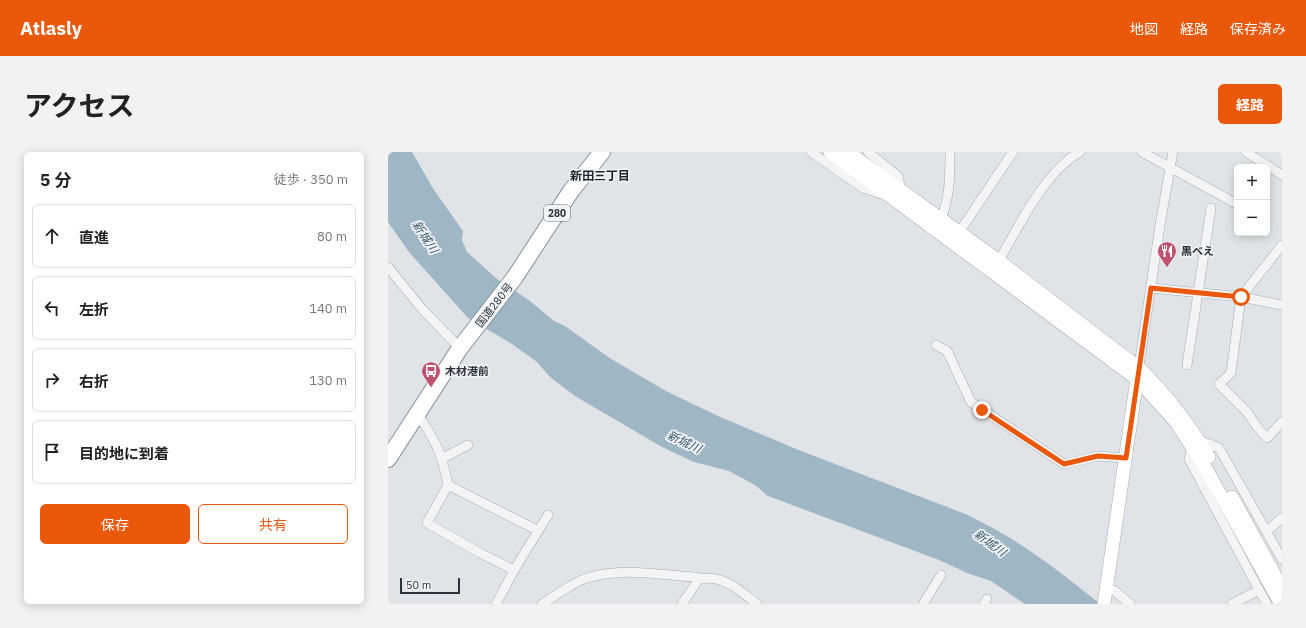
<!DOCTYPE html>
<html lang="ja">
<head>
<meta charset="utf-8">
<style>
  body { margin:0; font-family:"IBM Plex Sans","Noto Sans JP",sans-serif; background:#f2f2f2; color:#222 }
  .controls { position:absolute; right:12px; top:12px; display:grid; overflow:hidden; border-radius:6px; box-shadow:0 2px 10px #0003 }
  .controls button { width:36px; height:36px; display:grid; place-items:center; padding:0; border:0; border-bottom:1px solid #e0e0e0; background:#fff; color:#222; font:20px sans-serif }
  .scale { position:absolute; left:12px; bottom:10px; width:60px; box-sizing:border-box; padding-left:4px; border:2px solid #2b343d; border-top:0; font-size:11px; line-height:14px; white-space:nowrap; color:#2b343d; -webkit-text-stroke:3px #f0f3f5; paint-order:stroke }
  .stop { position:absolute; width:12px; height:12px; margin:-9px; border:3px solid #ea580c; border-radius:50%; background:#fff }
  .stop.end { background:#ea580c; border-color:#fff; box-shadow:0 1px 4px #0008 }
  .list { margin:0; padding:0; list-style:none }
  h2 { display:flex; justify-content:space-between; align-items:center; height:52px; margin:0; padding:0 16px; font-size:17px }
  h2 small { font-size:13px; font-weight:400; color:#767676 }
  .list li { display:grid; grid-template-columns:26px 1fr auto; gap:12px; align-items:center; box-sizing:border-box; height:64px; margin:0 8px 8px; padding:0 8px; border:1px solid #e0e0e0; border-radius:6px }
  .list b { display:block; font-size:15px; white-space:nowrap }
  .list em { font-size:13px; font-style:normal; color:#767676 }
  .actions { display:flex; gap:8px; padding:12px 16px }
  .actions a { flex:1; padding:9px 0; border:1px solid #ea580c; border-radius:6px; text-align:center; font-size:14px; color:#ea580c }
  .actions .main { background:#ea580c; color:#fff }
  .icon { flex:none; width:22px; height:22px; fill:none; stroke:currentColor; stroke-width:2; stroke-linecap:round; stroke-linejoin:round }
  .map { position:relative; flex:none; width:894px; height:452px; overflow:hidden; border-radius:6px }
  header { display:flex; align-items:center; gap:24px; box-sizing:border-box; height:56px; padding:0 20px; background:#ea580c; color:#fff }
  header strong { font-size:19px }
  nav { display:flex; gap:22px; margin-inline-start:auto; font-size:14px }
  .intro { display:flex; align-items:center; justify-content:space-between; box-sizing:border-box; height:96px; padding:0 24px }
  h1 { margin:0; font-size:28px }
  .button { padding:10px 18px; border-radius:6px; background:#ea580c; color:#fff; font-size:14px; font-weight:700 }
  main { display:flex; gap:24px; padding:0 24px }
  aside { flex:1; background:#fff; border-radius:6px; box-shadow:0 2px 10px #0003 }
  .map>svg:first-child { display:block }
</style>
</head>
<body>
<header>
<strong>Atlasly</strong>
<nav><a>地図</a><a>経路</a><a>保存済み</a></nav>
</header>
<div class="intro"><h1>アクセス</h1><a class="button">経路</a></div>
<main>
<aside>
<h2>5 分<small>徒歩 · 350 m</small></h2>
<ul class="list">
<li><svg class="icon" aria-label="ahead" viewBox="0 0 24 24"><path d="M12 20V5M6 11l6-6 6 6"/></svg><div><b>直進</b></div><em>80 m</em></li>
<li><svg class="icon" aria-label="left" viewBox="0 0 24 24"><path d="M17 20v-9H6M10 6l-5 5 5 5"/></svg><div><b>左折</b></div><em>140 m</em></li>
<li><svg class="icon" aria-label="right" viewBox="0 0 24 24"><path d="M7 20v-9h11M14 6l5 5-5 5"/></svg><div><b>右折</b></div><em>130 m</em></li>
<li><svg class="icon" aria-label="arrive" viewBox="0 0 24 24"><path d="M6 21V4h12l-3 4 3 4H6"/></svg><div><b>目的地に到着</b></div></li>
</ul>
<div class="actions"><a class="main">保存</a><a>共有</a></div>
</aside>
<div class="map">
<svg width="894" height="452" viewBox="0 0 894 452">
  <rect width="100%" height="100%" fill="#e0e4e8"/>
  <path fill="#9fb6c4" d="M0,0h24l22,38 29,41 -1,9 5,12 30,27 33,22 24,20 11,5 46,33 55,32 52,25 78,33 172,66 15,8c42,21 80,51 117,81h-75l-34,-23 -24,-8 -28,-13 -171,-64 -13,-11 -26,-14 -35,-9 -32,-15 -87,-51 -25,-19 -13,-15 -25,-18 -44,-26 -59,-66 -21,-30z"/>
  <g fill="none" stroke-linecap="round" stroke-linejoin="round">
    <g stroke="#a6acb1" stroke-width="10">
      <path id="street" d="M423,0l52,36 21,7
        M480,0l30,24 3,15
        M754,0l95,52
        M858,0l36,23
        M553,67c9,-23 9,-43 9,-67
        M568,85l57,-85
        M894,93l-41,52 -10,76 -12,11 28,28 10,15 10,11 15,-16
        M611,109c18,-33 48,-92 81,-109
        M0,115l34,42 38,39
        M763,136l90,9 41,8
        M548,193l11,6 24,51 93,62 34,-8 27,2
        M799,213l24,-157
        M750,220l23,-153 12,-67
        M30,263c18,26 24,39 30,70l-21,38 53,30 34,17 -18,34
        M811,288l20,8 63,111
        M804,295l-3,12 70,131 -27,14
        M55,306l25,-13
        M60,333l89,45
        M879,379l15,-13
        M126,418l34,-55
        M719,435l8,4 15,13
        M871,438l8,14
        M154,452c13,-8 31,-22 45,-26 36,-11 71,-3 108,-1 6,3 14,0 21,2 16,3 29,16 41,25
        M294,452l17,-25
        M535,452l18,-29
        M596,452l3,-5"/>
    </g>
    <g stroke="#a6acb1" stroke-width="14">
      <path id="secondary" d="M442,0l307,227 39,43 29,45 76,137
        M460,0l151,109 140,107c29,28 49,55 70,89
        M844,345l50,91
        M716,452l33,-225"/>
    </g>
    <g stroke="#89939d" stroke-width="18">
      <path id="highway" d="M0,307l72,-111 55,-71 56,-86 31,-39"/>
    </g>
    <use href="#street" stroke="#f3f4f6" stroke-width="9"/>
    <use href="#secondary" stroke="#fff" stroke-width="13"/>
    <use href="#highway" stroke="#fff" stroke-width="16"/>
  </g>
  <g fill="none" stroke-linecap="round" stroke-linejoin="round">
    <path stroke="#ea580c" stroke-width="5" d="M594,258l82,54 34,-8 28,2 25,-170 90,9"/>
  </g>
  <defs>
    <g id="restaurant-pin" transform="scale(1)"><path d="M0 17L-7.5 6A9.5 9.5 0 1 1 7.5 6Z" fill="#c05270" stroke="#f0f3f5"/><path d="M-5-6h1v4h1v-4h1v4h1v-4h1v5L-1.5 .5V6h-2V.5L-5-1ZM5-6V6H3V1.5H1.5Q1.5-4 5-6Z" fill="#fff"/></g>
    <g id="bus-pin" transform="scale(1)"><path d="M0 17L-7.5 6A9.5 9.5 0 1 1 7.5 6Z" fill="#c05270" stroke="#f0f3f5"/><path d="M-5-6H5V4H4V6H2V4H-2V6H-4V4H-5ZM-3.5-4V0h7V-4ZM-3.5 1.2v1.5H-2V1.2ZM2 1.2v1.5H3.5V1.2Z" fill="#fff"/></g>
  </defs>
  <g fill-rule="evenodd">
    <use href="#restaurant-pin" x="779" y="99"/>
    <use href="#bus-pin" x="43" y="219"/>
  </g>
  <g text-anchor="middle" stroke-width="3.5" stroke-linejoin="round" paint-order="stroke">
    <rect fill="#f0f3f5" stroke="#666d74" stroke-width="1" x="156" y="53" width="26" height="16" rx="3"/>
    <g font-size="10" font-weight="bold" fill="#2b343d">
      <text x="169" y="65">280</text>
    </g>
    <g font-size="11" font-weight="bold" fill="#2b343d" stroke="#f0f3f5" text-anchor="start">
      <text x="793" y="103">黒べえ</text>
      <text x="57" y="223">木材港前</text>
    </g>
    <g font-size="11" fill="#2b343d" stroke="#f0f3f5">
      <text transform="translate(106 153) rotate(-52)" y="4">国道280号</text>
    </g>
    <g font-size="12" font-weight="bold" fill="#1d252e" stroke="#f0f3f5">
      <text x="212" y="28">新田三丁目</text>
    </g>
    <g font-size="12" font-style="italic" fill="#39576d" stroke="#f0f3f5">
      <text transform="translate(37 85) rotate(57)" y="4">新城川</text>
      <text transform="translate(296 290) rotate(25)" y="4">新城川</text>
      <text transform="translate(602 391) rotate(36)" y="4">新城川</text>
    </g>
  </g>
</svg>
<div class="controls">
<button>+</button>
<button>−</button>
</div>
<div class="scale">50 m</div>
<div class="stop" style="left:853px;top:145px"></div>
<div class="stop end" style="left:594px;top:258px"></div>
</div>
</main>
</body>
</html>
